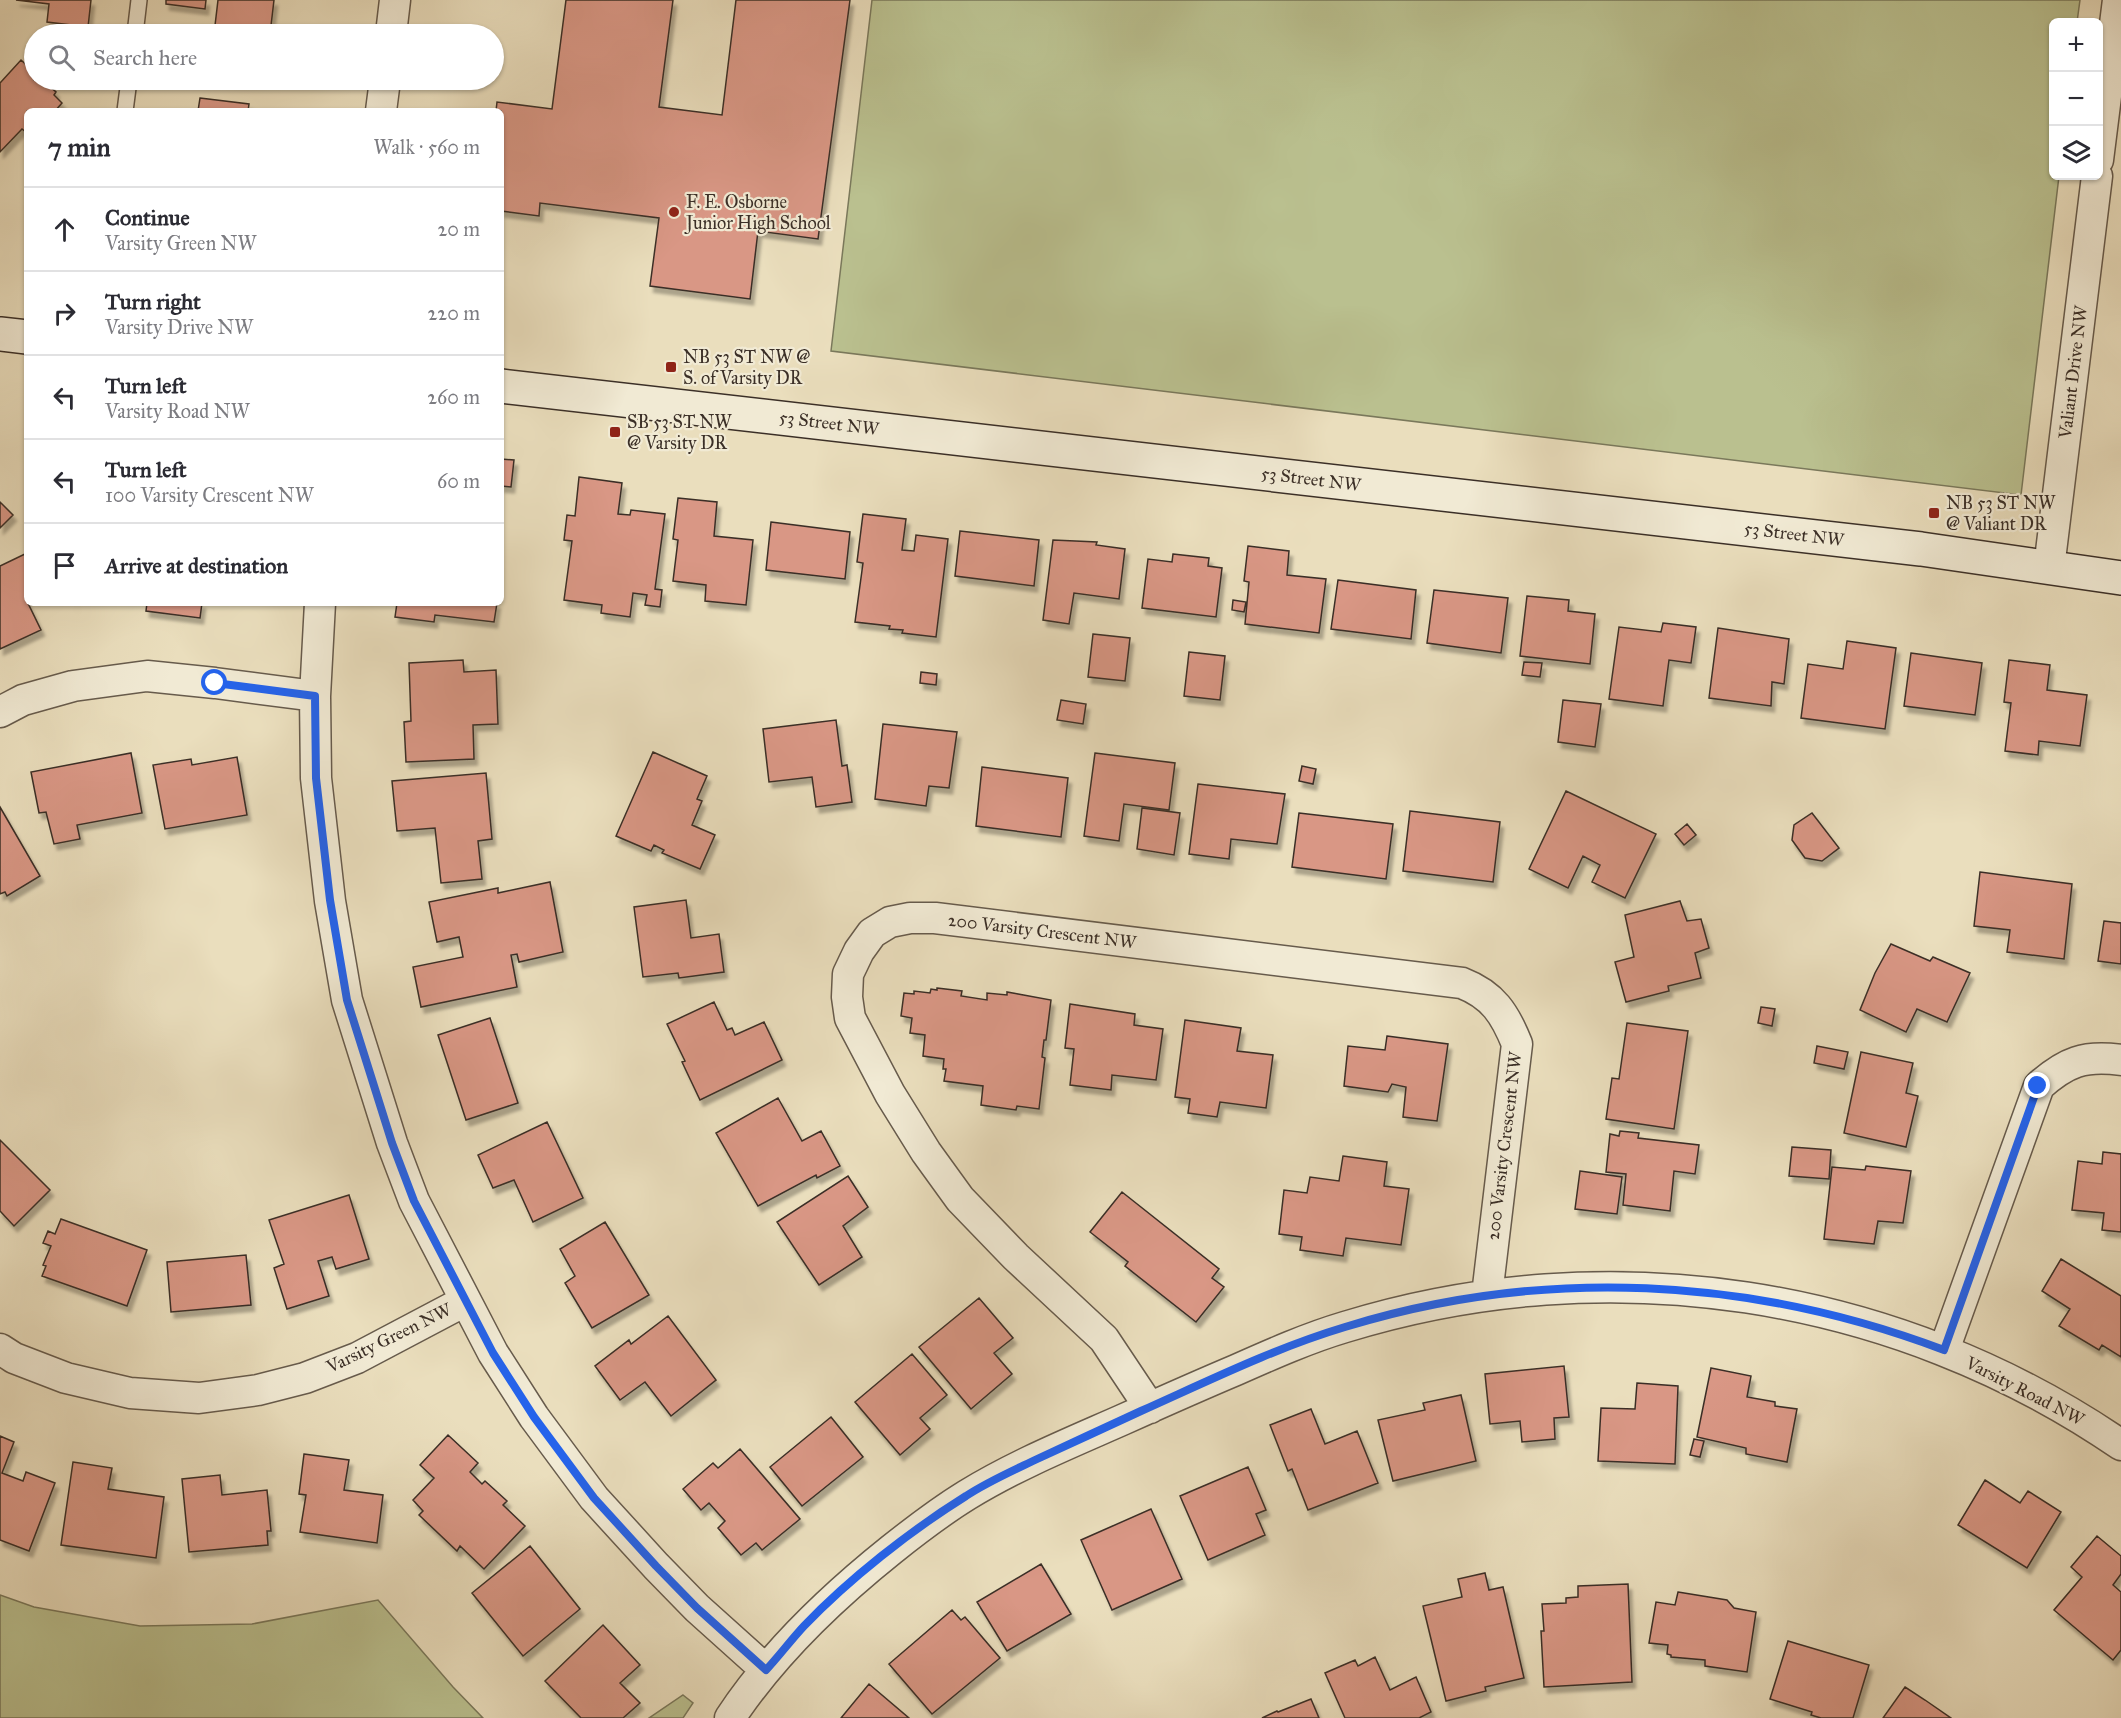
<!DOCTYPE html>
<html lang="en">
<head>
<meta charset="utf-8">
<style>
  body { margin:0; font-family:"IM FELL Great Primer",serif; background:#f2f2f3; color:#2b2b33 }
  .controls { position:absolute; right:18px; top:18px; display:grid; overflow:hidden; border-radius:9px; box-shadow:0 2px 4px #0004 }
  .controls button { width:54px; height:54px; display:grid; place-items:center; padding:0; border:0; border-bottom:2px solid #e1e1e2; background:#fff; color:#2b2b33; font:30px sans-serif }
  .stop { position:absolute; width:18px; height:18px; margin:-14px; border:4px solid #2563eb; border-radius:50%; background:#fff }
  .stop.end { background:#2563eb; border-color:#fff; box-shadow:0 2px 6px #0008 }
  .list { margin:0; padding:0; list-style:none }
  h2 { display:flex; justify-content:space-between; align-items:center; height:78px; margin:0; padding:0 24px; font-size:26px }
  h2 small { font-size:20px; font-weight:400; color:#7c7c81 }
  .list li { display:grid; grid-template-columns:39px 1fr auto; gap:18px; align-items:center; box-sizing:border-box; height:84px; padding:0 24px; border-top:2px solid #e1e1e2 }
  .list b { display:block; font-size:22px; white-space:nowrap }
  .list p { margin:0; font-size:20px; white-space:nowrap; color:#7c7c81 }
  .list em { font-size:20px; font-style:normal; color:#7c7c81 }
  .icon { flex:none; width:33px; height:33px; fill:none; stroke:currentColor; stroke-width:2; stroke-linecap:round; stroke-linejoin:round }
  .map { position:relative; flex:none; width:2121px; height:1718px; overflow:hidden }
  .search { position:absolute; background:#fff; box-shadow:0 2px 4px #0004; left:24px; top:24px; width:480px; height:66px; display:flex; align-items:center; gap:15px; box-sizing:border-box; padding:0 21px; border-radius:33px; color:#7c7c81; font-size:22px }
  .panel { position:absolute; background:#fff; box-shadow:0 2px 4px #0004; left:24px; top:108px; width:480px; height:498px; border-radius:9px }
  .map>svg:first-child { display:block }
</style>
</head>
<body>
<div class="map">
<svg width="2121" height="1718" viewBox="0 0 2121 1718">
  <defs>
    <filter id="shadow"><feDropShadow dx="3.5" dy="6" stdDeviation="1.5" flood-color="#0004"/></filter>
  </defs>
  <rect width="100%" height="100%" fill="#eadebd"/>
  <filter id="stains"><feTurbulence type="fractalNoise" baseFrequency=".00333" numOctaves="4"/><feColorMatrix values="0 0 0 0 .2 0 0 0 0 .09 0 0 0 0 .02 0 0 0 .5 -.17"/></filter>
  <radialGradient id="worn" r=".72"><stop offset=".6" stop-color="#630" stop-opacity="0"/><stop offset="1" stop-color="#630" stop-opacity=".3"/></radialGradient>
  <path fill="#bac08f" stroke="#7a785b" stroke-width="1.5" d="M872,0h1208l-3,22h-23v154h5l-38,319 -1190,-144z
    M0,1595l34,12 106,19 112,-2 126,-24 75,87 30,31h-483z
    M683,1695l10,8 -10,15h-34z"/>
  <path fill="#d99785" stroke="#3b2f27" stroke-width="1.5" filter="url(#shadow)" d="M16,0h75l-3,27 -41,-5 2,-18z
    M166,0h40l-1,9 -39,-5z
    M218,0h56l-4,34h-56z
    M566,0h107l-14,107 63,8 14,-115h114l-32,239 -60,-8 -8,68 -100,-13 9,-68 -119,-15 -1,13 -38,-5v-100h-5l1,-9 55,7z
    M66,25l42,5v4h-43z
    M21,60l13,12v8h8l14,12 -2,3 8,8 -7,8h-28v22l-5,-4 -22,23v-69z
    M200,98l49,6 -1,7h-50z
    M501,459l13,1 -3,27 -10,-1z
    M579,477l43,6 -4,31 12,1 1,-5 34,4 -10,75 7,1 -2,17 -15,-2 2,-10 -14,-2 -3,24 -29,-4 1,-8 -38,-5 8,-59 -8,-1 3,-25 8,1z
    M678,498l39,4 -3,34 39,4 -7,65 -41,-4 1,-16 -33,-4 5,-41 -5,-1z
    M0,502l13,13 -13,13z
    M863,514l43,5 -4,31 12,1 2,-16 32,4 -12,98 -34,-4 1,-3 -14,-1 1,-3 -35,-4 8,-59 -6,-1z
    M771,522l79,10 -5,47 -79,-9z
    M960,531l79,9 -5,46 -79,-10z
    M1053,540l44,2 -1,3 29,4 -6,50 -45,-6 -5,31 -26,-4z
    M1248,546l41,5 -2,24 39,4 -7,54 -74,-9 4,-42 -5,-1z
    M27,553v43l-2,1 16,33 -41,19v-83z
    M1173,554l36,4 -1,8 14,2 -6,49 -74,-9 6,-49 24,3z
    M1338,580l78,10 -5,49 -80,-10z
    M1434,590l74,8 -7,55 -74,-10z
    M1527,596l42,4 -1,11 27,3 -5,50 -70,-8z
    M1233,600l13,2 -2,10 -12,-2z
    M147,603h55l-2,15 -54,-7z
    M397,603h100l-3,19 -59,-7 -1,7 -39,-5z
    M1663,623l33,4 -5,36 -22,-3 -6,46 -54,-7 10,-72 42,5z
    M1718,628l71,11 -5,45 -12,-2 -1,24 -62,-8z
    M1093,634l37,4 -5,43 -37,-4z
    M1847,641l49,7 -11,81 -84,-11 7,-54 35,5z
    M1189,652l36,4 -5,44 -36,-4z
    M1911,653l71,10 -7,52 -71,-9z
    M463,660l1,12 32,-2 2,54 -25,1 1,34 -68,3 -2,-40 7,-1 -2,-58z
    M2009,660l41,5 -3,25 40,5 -7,51 -41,-5 -1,14 -33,-4 6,-48 -7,-1z
    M1524,662l18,1 -2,14 -18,-2z
    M921,672l16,2 -1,11 -16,-2z
    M1061,700l25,4 -3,20 -26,-4z
    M1563,700l38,4 -6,43 -37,-5z
    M836,720l6,46 5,-1 5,37 -36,5 -4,-30 -43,5 -6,-53z
    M883,724l74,8 -8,56 -20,-2 -3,20 -51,-7z
    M653,752l54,24 -10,23 5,2 -10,24 23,10 -15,34 -38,-16 2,-3 -10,-5 -3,6 -35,-15z
    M131,753l11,60 -65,12 3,14 -26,5 -8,-32 -7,1 -8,-41z
    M1095,753l80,10 -6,47 -45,-6 -5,37 -35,-5z
    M237,757l10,58 -82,14 -12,-64 38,-6 1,6z
    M1302,766l14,3 -3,15 -14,-3z
    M982,767l86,11 -7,59 -85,-11z
    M486,773l6,66 -14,2 4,38 -41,4 -6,-55 -38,3 -5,-50z
    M1198,784l87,10 -8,50 -46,-5 -2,20 -40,-5z
    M1566,791l90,43 -31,64 -33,-16 8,-17 -17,-9 -15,32 -39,-19z
    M0,807l40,69 -33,20 -2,-4 -5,2z
    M1142,808l38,5 -6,42 -37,-6z
    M1410,811l90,11 -7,60 -90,-11z
    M1299,813l94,11 -7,55 -94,-12z
    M1812,813l27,35 -17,13 -17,-3 -13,-18 2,-15z
    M1687,824l9,11 -12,10 -9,-11z
    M1980,872l92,12 -8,75 -57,-7 3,-22 -36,-4z
    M550,882l13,70 -44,10 -2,-8 -6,1 6,32 -96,20 -8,-40 50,-10 -4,-20 -22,5 -8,-40 69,-14v5z
    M686,900l5,38 28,-4 5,38 -45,6 -1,-5 -35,4 -9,-70z
    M1680,901l7,20 14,-2 8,29 -14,5 6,25 -33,8 1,5 -43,11 -11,-40 19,-5 -9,-42z
    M2104,921l17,2v41l-23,-3z
    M1891,944l39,17 3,-4 37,16 -23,49 -30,-13 -11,23 -46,-22 15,-37z
    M937,988l25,3 -1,5 26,4v-7l20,2v-3l44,8 -5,40h-2l-2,17 3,1 -6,51 -22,-3 -1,4 -35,-5 2,-19 -39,-5 2,-12h-3l1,-10 -21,-3 2,-21 -15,-2 2,-15 -11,-2 3,-23 10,1v-3l16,2 1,-4 6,1z
    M714,1002l13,28 5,-2 3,7 29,-13 18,38 -82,40 -18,-38 3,-1 -18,-37z
    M1070,1004l65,10 -1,11 29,4 -7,51 -44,-5 -1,15 -41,-5 4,-36 -9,-1z
    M1761,1007l14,2 -3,17 -14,-3z
    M490,1018l28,85 -52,17 -28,-85z
    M1185,1020l56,8 -4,23 36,4 -7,53 -46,-6 -3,15 -29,-4 2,-14 -15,-2z
    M1627,1023l61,8 -14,98 -68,-10 6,-41 7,1z
    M1387,1036l61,8 -11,77 -34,-4 3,-30 -14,-3 -4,8 -44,-6 4,-40 37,4z
    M1817,1046l31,6 -4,17 -30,-6z
    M1861,1052l52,11 -7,30 12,3 -12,51 -62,-14z
    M778,1098l24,43 19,-10 19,35 -23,12 -1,-3 -58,31 -42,-73z
    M547,1122l36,76 -50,24 -19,-42 -21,8 -15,-33z
    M1620,1131l19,2 -1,5 61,7 -4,29 -21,-3 -4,40 -47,-6 3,-31 -20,-2 4,-38 9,2z
    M0,1140l50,50 -36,36 -14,-15z
    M1792,1147l39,3 -2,29 -40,-3z
    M2103,1152l18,2v78l-19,-2 2,-17 -32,-3 6,-49 24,3z
    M1343,1156l44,6 -3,24 25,3 -8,56 -55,-7 -3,18 -43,-6 2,-13 -23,-3 5,-44 23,3 3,-16 29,4z
    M1866,1166l45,5 -8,52 -25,-2 -4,23 -50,-5 8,-72 33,3z
    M1580,1171l42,6 -5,37 -42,-5z
    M848,1176l20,31 -25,19 19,31 -43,28 -42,-63z
    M1122,1192l97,77 -7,9 12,9 -28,35 -71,-56 3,-4 -38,-30z
    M349,1195l20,64 -33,10 -4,-12 -14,4 11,35 -42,13 -13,-41 10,-4 -15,-44z
    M61,1219l86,31 -20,56 -85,-30 4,-10 -3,-1 8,-19 -8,-3 5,-12 7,3z
    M605,1222l44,73 -57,33 -27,-45 10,-7 -15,-27z
    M246,1255l5,50 -80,7 -4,-50z
    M2061,1259l60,37v61l-19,-12 -3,5 -40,-24 11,-17 -28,-18z
    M979,1298l34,40 -19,15 18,21 -41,35 -52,-62z
    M668,1316l48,64 -45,36 -26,-34 -25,18 -25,-34 34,-26 2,4z
    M912,1354l35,41 -27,23 10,11 -30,26 -45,-53z
    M1564,1366l5,51 -15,1 1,21 -33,3 -2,-21 -30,3 -5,-50z
    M1711,1368l40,8 -4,21 28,5v4l22,3 -10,53 -41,-8v-6l-49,-11z
    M1637,1383l41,3 -3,78 -77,-3 3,-53 34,1z
    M1461,1395l15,66 -83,20 -15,-61 47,-10 -2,-7z
    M1311,1409l14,35 32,-13 21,52 -70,27 -16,-41 -4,2 -18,-46z
    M831,1417l32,40 -61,49 -32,-39z
    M448,1435l30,28 -8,9 12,12 3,-3 22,20 -4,4 22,21 -41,43 -24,-23 -3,5 -38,-36 4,-4 -10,-11 21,-22 -14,-13z
    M0,1436l14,6 -12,31 21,8 3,-9 29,11 -26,68 -29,-11z
    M1694,1439l10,2 -4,16 -10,-2z
    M740,1449l60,70 -38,31 -6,-7 -15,12 -23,-27 7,-7 -16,-18 -8,7 -18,-21 30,-26 5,5z
    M304,1454l45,6 -5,30 39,5 -6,48 -77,-11 6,-37 -7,-1z
    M73,1462l39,6 -4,21 56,8 -8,61 -95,-13z
    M1248,1467l18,43 -10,4 9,21 -57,25 -28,-64z
    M220,1475l2,20 45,-5 4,41h-4l1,14 -79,7 -7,-73z
    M1985,1480l35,23 8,-12 33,21 -34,56 -69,-43z
    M1151,1509l31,70 -70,31 -31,-70z
    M2097,1536l24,20v18l-8,11 8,7v58l-8,10 -59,-50 28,-33 -11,-10z
    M530,1546l50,63 -57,47 -51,-63z
    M1041,1564l30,50 -64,37 -30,-49z
    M1485,1573l4,17 14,-3 21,91 -39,9 1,4 -40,10 -23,-95 39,-9 -4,-18z
    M1628,1584l4,98 -88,5 -3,-56h3l-2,-27 24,-1v-5l12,-1v-11z
    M1678,1592l49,8 7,8 22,4 -9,60 -42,-6v-6l-34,-3v-2l-4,-1 1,-9 -19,-2 7,-41 19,3z
    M952,1610l9,10 4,-3 35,41 -68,56 -43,-50z
    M603,1625l37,40 -20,18 20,20 -17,15h-42l-36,-37z
    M1788,1641l81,24 -16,53h-32l-10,-3 1,-3 -42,-13z
    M1375,1657l15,33 26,-13 15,35 -12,6h-74l-20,-45 30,-13 3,6z
    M869,1684l40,34h-68z
    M1905,1687l20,13 26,18h-68z
    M1311,1699l8,19h-57l15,-7 1,1z"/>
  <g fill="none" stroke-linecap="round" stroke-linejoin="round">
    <g stroke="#675b4c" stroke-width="18">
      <path id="lane" d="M135,34l4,-34
        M125,111l4,-31"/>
    </g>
    <g stroke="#675b4c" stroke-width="33">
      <path id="street" d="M391,34l4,-34
        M381,111l4,-31
        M2098,160l20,-160
        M2049,568l48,-392
        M320,603l-5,93 1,82 14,123 17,99 45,143 22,58 79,152 41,64 60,81 62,68 41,42 69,62
        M0,712l23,-12 50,-14 74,-10 68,7 100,13
        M0,1349l14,9 52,20 64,15 69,5 59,-8 47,-12 52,-20 108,-57
        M1944,1350l95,-264c27,-24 45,-31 82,-26
        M1150,1408l-46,-69 -88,-82 -56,-58 -34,-47 -36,-58 -40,-76 -3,-21 1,-23 11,-23 13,-18 18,-11 20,-4h25l527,65c31,12 43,31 55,61l-30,251
        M730,1718c43,-65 101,-120 161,-168 25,-20 50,-39 76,-55 49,-30 103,-52 155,-75 38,-17 76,-34 114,-50 36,-16 72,-32 109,-43 263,-81 550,-37 776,118"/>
    </g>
    <g stroke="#3b2f27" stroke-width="36">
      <path id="secondary" d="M0,334l27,3
        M501,386l1420,163 200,29"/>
    </g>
    <use href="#lane" stroke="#f1ead4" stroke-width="15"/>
    <use href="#street" stroke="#f1ead4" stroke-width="30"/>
    <use href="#secondary" stroke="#f1ead4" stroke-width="33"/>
  </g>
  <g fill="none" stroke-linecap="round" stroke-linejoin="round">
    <path stroke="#2563eb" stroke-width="8" d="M215,683l100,13 1,82 14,122 17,100 45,143 22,58 79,152 41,64 60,81 62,68 41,42 69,62c13,-14 25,-30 38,-44 45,-47 106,-95 162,-130 21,-14 46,-25 69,-36 35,-16 71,-33 106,-49 67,-30 134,-63 204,-84 198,-61 406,-50 599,23l94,-264"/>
  </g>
  <g fill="#8f2418" stroke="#f1ead4" stroke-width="2">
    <circle cx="674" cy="212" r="6"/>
    <rect x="665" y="361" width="12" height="12" rx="3"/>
    <rect x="609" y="426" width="12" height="12" rx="3"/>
    <rect x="1928" y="507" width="12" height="12" rx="3"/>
  </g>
  <g text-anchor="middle" stroke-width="4.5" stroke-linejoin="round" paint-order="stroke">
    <g font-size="18" fill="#3b2f27" stroke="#f1ead4" text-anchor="start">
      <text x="686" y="208">F. E. Osborne<tspan x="686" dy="21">Junior High School</tspan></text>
      <text x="683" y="363">NB 53 ST NW @<tspan x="683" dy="21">S. of Varsity DR</tspan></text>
      <text x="627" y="428">SB 53 ST NW<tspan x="627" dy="21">@ Varsity DR</tspan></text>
      <text x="1946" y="509">NB 53 ST NW<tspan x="1946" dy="21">@ Valiant DR</tspan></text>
    </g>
    <g font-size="18" fill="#3b2f27" stroke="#f1ead4">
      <text transform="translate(2073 372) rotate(-83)" y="6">Valiant Drive NW</text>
      <text transform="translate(829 423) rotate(7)" y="6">53 Street NW</text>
      <text transform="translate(1311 479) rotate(7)" y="6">53 Street NW</text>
      <text transform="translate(1794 534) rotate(7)" y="6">53 Street NW</text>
      <text transform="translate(1042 931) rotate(7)" y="6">200 Varsity Crescent NW</text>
      <text transform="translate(1504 1146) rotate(-83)" y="6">200 Varsity Crescent NW</text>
      <text transform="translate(389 1338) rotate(-26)" y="6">Varsity Green NW</text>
      <text transform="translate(2025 1391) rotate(27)" y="6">Varsity Road NW</text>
    </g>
  </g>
  <rect width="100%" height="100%" filter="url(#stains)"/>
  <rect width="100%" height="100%" fill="url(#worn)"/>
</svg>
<div class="controls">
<button>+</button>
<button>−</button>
<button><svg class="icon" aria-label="layers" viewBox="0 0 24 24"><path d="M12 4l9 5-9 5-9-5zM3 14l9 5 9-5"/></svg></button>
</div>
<div class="stop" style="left:215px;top:683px"></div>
<div class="stop end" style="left:2038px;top:1086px"></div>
<div class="search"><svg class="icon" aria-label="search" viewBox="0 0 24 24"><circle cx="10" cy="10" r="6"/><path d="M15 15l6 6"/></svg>Search here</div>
<section class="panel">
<h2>7 min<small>Walk · 560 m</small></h2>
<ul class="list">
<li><svg class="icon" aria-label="ahead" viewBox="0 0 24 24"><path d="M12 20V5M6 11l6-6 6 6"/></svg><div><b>Continue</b><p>Varsity Green NW</p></div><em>20 m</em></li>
<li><svg class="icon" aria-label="right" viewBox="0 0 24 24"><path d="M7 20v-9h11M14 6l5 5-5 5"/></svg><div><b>Turn right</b><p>Varsity Drive NW</p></div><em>220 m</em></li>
<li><svg class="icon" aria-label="left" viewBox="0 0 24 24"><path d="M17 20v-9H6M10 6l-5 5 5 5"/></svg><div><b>Turn left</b><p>Varsity Road NW</p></div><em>260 m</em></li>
<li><svg class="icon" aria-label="left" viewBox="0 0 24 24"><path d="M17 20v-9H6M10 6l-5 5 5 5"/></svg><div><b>Turn left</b><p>100 Varsity Crescent NW</p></div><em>60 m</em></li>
<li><svg class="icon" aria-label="arrive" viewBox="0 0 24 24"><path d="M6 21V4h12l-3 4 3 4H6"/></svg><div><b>Arrive at destination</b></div></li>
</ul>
</section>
</div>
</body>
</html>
